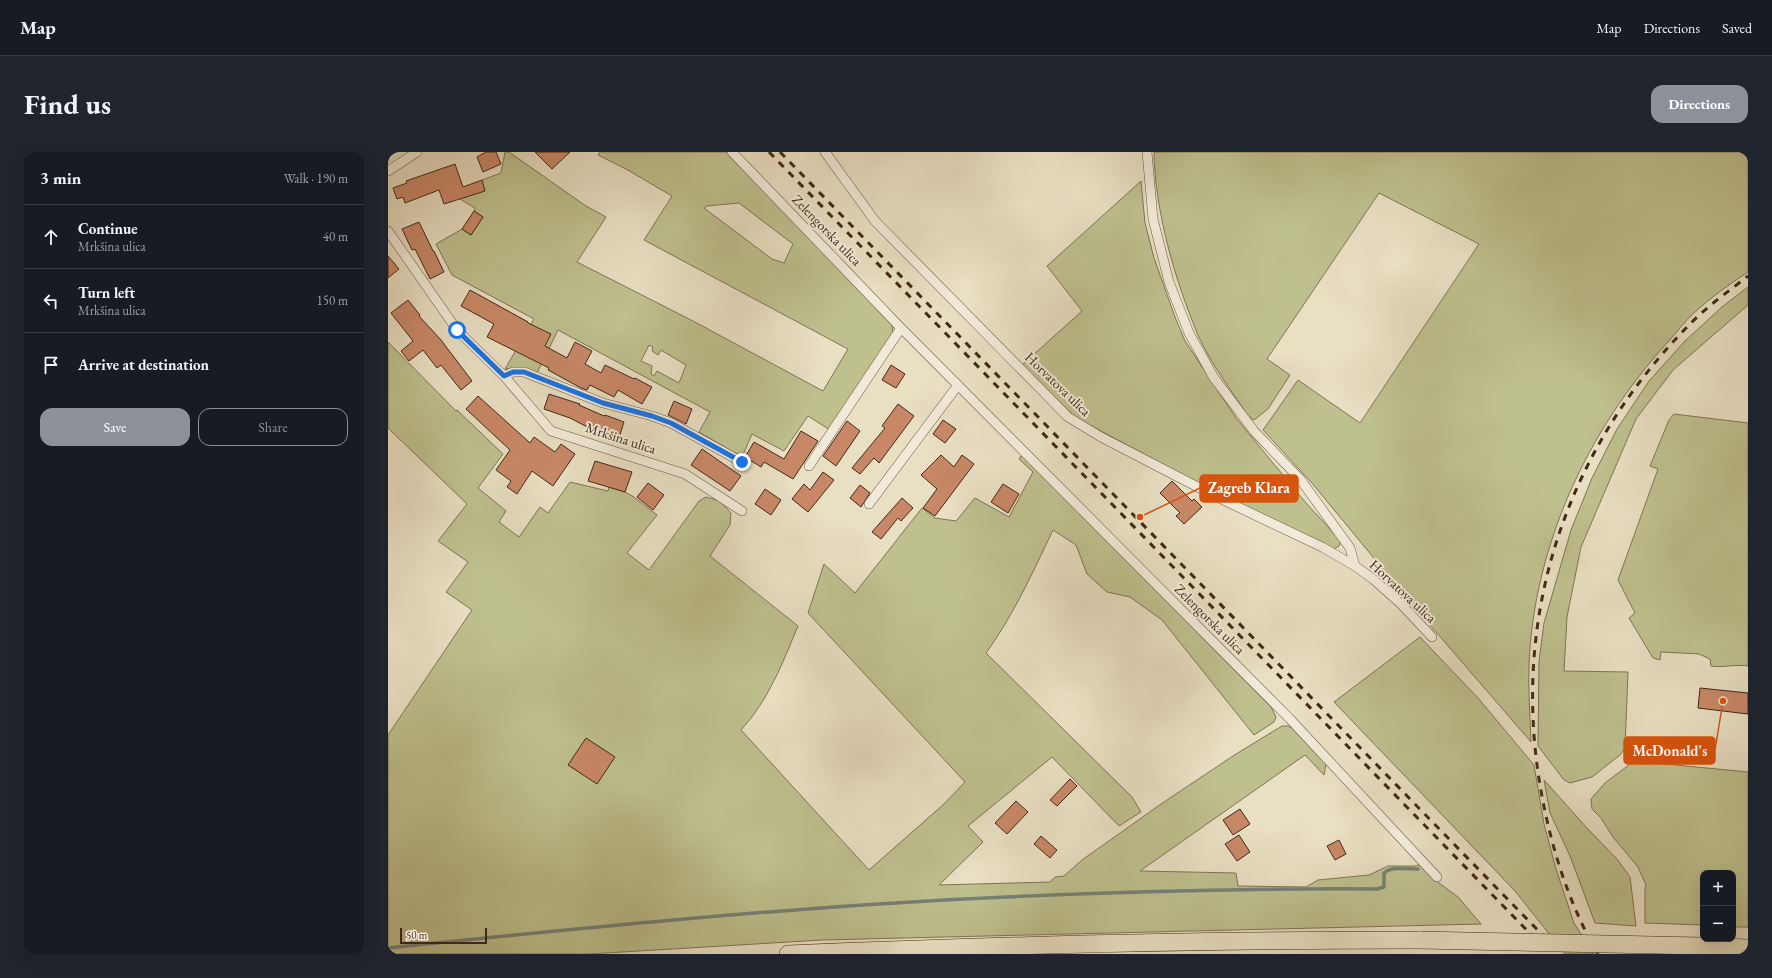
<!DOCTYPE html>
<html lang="en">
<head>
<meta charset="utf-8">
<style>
  body { margin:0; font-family:"EB Garamond",serif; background:#20242c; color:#f1f3f6 }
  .controls { position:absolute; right:12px; bottom:12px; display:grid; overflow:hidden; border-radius:8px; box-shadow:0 4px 16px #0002 }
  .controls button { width:36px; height:36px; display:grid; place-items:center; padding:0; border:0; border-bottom:1px solid #363941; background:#171b24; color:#f1f3f6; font:20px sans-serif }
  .scale { position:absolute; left:12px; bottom:10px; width:87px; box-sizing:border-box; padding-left:4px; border:2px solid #422917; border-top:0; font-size:11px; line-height:14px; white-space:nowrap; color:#422917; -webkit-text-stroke:3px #f1ead8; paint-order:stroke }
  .stop { position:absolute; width:12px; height:12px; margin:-9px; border:3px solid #1a73e8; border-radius:50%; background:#fff }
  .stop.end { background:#1a73e8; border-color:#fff; box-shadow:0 1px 4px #0008 }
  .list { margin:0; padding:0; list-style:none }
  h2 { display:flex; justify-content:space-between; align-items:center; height:52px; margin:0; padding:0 16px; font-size:17px }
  h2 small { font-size:13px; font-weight:400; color:#9ea1a6 }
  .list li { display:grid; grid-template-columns:26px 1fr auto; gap:12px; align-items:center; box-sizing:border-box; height:64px; padding:0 16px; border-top:1px solid #363941 }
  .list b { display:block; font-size:15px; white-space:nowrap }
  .list p { margin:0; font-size:13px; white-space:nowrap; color:#9ea1a6 }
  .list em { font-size:13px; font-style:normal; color:#9ea1a6 }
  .actions { display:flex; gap:8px; padding:12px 16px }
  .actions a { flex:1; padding:9px 0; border:1px solid #8c9099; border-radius:12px; text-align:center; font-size:14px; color:#8c9099 }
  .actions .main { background:#8c9099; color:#fff }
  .icon { flex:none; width:22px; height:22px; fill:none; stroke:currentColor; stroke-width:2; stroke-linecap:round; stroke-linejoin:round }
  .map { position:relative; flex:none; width:1360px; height:802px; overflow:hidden; border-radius:12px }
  header { display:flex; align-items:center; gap:24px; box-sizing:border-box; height:56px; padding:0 20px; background:#171b24; border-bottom:1px solid #363941 }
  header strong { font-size:19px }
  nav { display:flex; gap:22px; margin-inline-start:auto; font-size:14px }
  .intro { display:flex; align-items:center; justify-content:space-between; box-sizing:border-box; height:96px; padding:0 24px }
  h1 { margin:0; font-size:28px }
  .button { padding:10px 18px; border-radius:12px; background:#8c9099; color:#fff; font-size:14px; font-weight:700 }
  main { display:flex; gap:24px; padding:0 24px }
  aside { flex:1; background:#171b24; border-radius:12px; box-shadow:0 4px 16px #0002 }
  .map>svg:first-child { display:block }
</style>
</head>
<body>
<header>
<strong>Map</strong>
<nav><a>Map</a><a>Directions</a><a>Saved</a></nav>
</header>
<div class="intro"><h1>Find us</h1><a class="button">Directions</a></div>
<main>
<aside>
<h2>3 min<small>Walk · 190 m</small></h2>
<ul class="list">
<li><svg class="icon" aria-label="ahead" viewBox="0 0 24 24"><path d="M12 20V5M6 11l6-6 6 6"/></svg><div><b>Continue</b><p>Mrkšina ulica</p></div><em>40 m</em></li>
<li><svg class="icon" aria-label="left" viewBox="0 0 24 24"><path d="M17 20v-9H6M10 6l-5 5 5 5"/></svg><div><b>Turn left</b><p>Mrkšina ulica</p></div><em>150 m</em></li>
<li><svg class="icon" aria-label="arrive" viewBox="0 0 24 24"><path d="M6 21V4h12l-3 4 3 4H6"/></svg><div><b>Arrive at destination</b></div></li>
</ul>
<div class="actions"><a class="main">Save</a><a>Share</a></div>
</aside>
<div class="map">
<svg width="1360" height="802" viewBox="0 0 1360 802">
  <rect width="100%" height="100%" fill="#e9dfc3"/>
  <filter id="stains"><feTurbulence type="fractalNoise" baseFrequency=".005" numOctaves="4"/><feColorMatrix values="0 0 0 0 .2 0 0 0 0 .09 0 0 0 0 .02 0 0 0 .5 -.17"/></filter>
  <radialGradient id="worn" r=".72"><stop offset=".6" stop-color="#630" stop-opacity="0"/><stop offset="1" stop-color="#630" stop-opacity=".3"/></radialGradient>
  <path fill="#bec08e" stroke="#807452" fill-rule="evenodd" d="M117,0h4l77,54 20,11 -29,45 116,59 130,70 25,-42 -204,-109 28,-44 -46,-27 -28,-14 2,-3h127l165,171 1,10 -63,97 -22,-14 -24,35 -32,-17 -10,23 -43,-25 11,-20 -152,-82 -21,43 -15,-5 -17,1 29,-50 -82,-44 -16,-31 26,-15 9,6 12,-18 -9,-6 1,-3 -15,-9 22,-19 19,-7zM351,51l54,41 -9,19 -12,-4 -68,-51 3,-2zM261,193l4,2 -1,4 6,4 3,-5 25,15 -7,18 -22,-12 -3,5 -3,-2 1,-8 -11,-5z
    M766,0h594v120c-18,12 -37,25 -53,40 -10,9 -19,21 -28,31 -79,87 -133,202 -138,321 -1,26 1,52 2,78l-120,-139 -100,-121 -48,-52 35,-50 62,43 119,-179 -100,-51 -112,166 23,16 -22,34 -14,11 -6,-4c-17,-26 -37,-52 -50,-81 -23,-55 -43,-123 -44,-183z
    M753,29l4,42 9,35 21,59 10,24 51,77 70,85 35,38 -2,5 -7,4 -118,-58 -139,-75 -53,-52 60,-54 -35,-45z
    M1360,135v18l-75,65 -37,49 -55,128 -14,70 -3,54 64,1 -3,76 -5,7 -28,22 -22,6 -6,-3 -26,-34 1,-85 5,-38 27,-93 21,-52 25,-49 32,-48 36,-40 37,-34z
    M0,190l68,69 1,-1 46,44 -25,34 28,23 -7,11 20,15 21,-30 8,6 22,-31 38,9 1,-4 16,5 9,5 23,18 -30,38 22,17 50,-69 7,-4 14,4 11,12 -1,12 -20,31 88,70c-15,36 -30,75 -57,104l128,140 75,-66 21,-22 -157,-169 16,-49 31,29 67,-85 13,10 21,3 19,-23 34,19 24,-45 -14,-13 2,-3h2l248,251 5,10 -2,5 -20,13 -92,-115 -32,-23 -23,-5 -20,-18 -11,-29 -23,-15c-20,42 -40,86 -67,123l146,144 9,15 -22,14 -67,-69 -84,69 15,16 -44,43 111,-3 5,-5 9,-1 18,-16 79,-56 75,-50 46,-28h6l4,2 34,36 -2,11 -19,-20 -165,116 96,2 2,13 68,1 12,-7 51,-5 19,-9h27l7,-2 13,16 23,17 23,27 -659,16 -233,14h-201v-219l84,-125 -26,-18 22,-30 -30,-21 29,-37 -79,-76z
    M1286,262l74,9v243c-14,-2 -25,2 -37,0l-1,-7 -11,-5 -38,-2 -1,8 -7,-2 -24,-40 6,-5 -17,-33 40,-111 -8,-3 19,-46z
    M1032,485l58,61 56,67 10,59 12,45 18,54 20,31h-29l-50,-63 -181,-189z
    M1246,609l114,11v155h-15v-54h-30v52l-58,-2v-35l1,-3 -8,-18 -25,-30 -12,-19 -9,-9 -1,-10 14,-16z
    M1156,628l42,47 31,32 13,18 6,49 -41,-3 -25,-67 -20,-43z"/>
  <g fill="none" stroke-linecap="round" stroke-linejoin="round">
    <path stroke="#758177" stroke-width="3.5" d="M0,796c192,-20 384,-39 576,-49 138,-7 276,-11 413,-10l7,-2v-14c8,-7 24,-4 34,-4"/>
  </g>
  <path fill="#c88867" stroke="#422917" d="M98,0h10l5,12 -18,8 -6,-15z
    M147,0h35l-18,17z
    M67,12l8,23 19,-7 3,11 -41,13 -5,-14 -34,13 -2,-6 -6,2 -4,-11 14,-5 -1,-2z
    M86,59l9,6 -12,18 -9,-6z
    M31,70l14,29h1l10,21 -14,7 -15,-30 -3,1 -10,-21z
    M0,104l11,13 -11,9z
    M82,138l58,32v1l23,11 -6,12 22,12 8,-16 17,9 -7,13 16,9 4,-8 29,14 1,-1 17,9 -10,17 -24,-14 -4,7 -24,-12 -3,5 -6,-2 -33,-18 1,-2 -62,-31 7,-13 -33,-18z
    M20,148l12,15 -1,1 22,24 31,41 -11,9 -20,-25 -4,3 -14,-18 -14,11 -8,-10 12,-10 -22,-28z
    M503,213l14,9 -9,14 -14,-8z
    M161,242l31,10 -1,1 25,11 1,-1 19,7 -5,16 -28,-9 -21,-11 -26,-9z
    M90,244l52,47 4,-6 21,15 6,-8 14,10 -22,32 -21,-15 -15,23 -10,-7 4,-6 -15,-11 14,-20 -44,-41z
    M286,249l18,8 -6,15 -18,-9z
    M510,252l16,12 -35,47 -5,-5 -14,16 -8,-6 33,-40 -3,-2z
    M555,268l13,9 -11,14 -12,-9z
    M459,269l13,10 -24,35 -13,-10z
    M413,279l17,10 -25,38 -29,-17 -3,5 -16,-10 9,-15 30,17z
    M314,297l39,27 -11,15 -39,-26z
    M553,303l13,12 8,-12 12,9 -39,52 -12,-8 14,-19 -16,-14z
    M207,309l37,11 -7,20 -37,-11z
    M435,320l11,8 -26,32 -16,-13 12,-15 6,6z
    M784,329l20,20 2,-2 8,8 -18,17 -8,-8 4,-3 -20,-20z
    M260,331l16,12 -11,15 -16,-13z
    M615,332l16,10 -11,19 -17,-11z
    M472,333l10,8 -9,14 -11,-9z
    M377,337l16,11 -10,15 -16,-11z
    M514,346l11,10 -12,13 -3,-3 -17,21 -9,-7z
    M1312,536l48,5v21l-50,-6z
    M198,586l29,19 -18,27 -29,-19z
    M682,627l7,7 -20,20 -7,-6z
    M628,649l12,11 -21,22 -12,-11z
    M852,657l10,15 -17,11 -10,-15z
    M851,683l11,17 -13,9 -12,-17z
    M653,684l16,14 -7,8 -16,-14z
    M951,688l7,14 -11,6 -8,-14z"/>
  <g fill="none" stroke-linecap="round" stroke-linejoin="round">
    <g stroke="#6c5642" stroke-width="10">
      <path id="street" d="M344,0l169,176 389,391 147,158
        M437,0l50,69 193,196 33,20 114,59 107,51 33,19 18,13 28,25 31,33
        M759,0l6,67 16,63 20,51 25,45 40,53 46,48 50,69 5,18
        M0,19l29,-19
        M0,79l69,99 47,46 47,55 134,43 57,37
        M116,224l9,-4h11l79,31 49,13 19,7 71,39
        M421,314l92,-138
        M481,352l89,-119"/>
    </g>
    <g stroke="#422917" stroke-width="18">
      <path id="highway" d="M1313,794l47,2
        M400,802c211,-9 422,-14 632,-14"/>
    </g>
    <use href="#street" stroke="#f1ead8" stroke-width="9"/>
    <use href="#highway" stroke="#e9dfc3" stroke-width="17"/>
    <path stroke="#422917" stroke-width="3" stroke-dasharray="7 7" stroke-linecap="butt" d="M381,0l781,802
      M392,0l781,802
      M1210,802c-30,-51 -48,-110 -58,-169 -29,-173 28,-339 152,-463 17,-17 37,-31 56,-46"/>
    <g stroke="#422917" stroke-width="18" stroke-linecap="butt">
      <path id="highway-bridge" d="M1032,788l281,6"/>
    </g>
    <use href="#highway-bridge" stroke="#e9dfc3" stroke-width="17"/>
  </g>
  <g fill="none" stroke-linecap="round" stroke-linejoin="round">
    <path stroke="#1a73e8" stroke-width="5" d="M69,178l47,46 9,-4h11l79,31 49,13 19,7 71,39"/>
  </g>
  <g text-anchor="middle" stroke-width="4" stroke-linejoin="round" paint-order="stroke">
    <g font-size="14" fill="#422917" stroke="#f1ead8">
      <text transform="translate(439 78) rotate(46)" y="5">Zelengorska ulica</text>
      <text transform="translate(670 232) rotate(44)" y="5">Horvatova ulica</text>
      <text transform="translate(233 286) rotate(18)" y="5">Mrkšina ulica</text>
      <text transform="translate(1015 439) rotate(43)" y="5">Horvatova ulica</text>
      <text transform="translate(822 467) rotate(45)" y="5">Zelengorska ulica</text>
    </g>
  </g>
  <path fill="none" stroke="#d7540d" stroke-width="1.5" d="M752 365L812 336M1335 549L1327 598"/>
  <g fill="#d7540d" stroke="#f1ead8" stroke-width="1.5">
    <circle cx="752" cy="365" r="4"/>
    <circle cx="1335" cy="549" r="4"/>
  </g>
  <g fill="#d7540d" stroke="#d7540d" stroke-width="1.5">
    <rect x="812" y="323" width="98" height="27" rx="4"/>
    <rect x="1236" y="585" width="91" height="27" rx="4"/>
  </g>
  <g font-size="15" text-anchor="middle" font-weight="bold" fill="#fff">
    <text x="861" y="341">Zagreb Klara</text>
    <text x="1282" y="604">McDonald's</text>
  </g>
  <rect width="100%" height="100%" filter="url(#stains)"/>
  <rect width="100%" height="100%" fill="url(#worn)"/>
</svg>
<div class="controls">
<button>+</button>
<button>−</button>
</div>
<div class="scale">50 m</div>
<div class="stop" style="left:69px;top:178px"></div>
<div class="stop end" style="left:354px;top:310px"></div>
</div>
</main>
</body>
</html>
